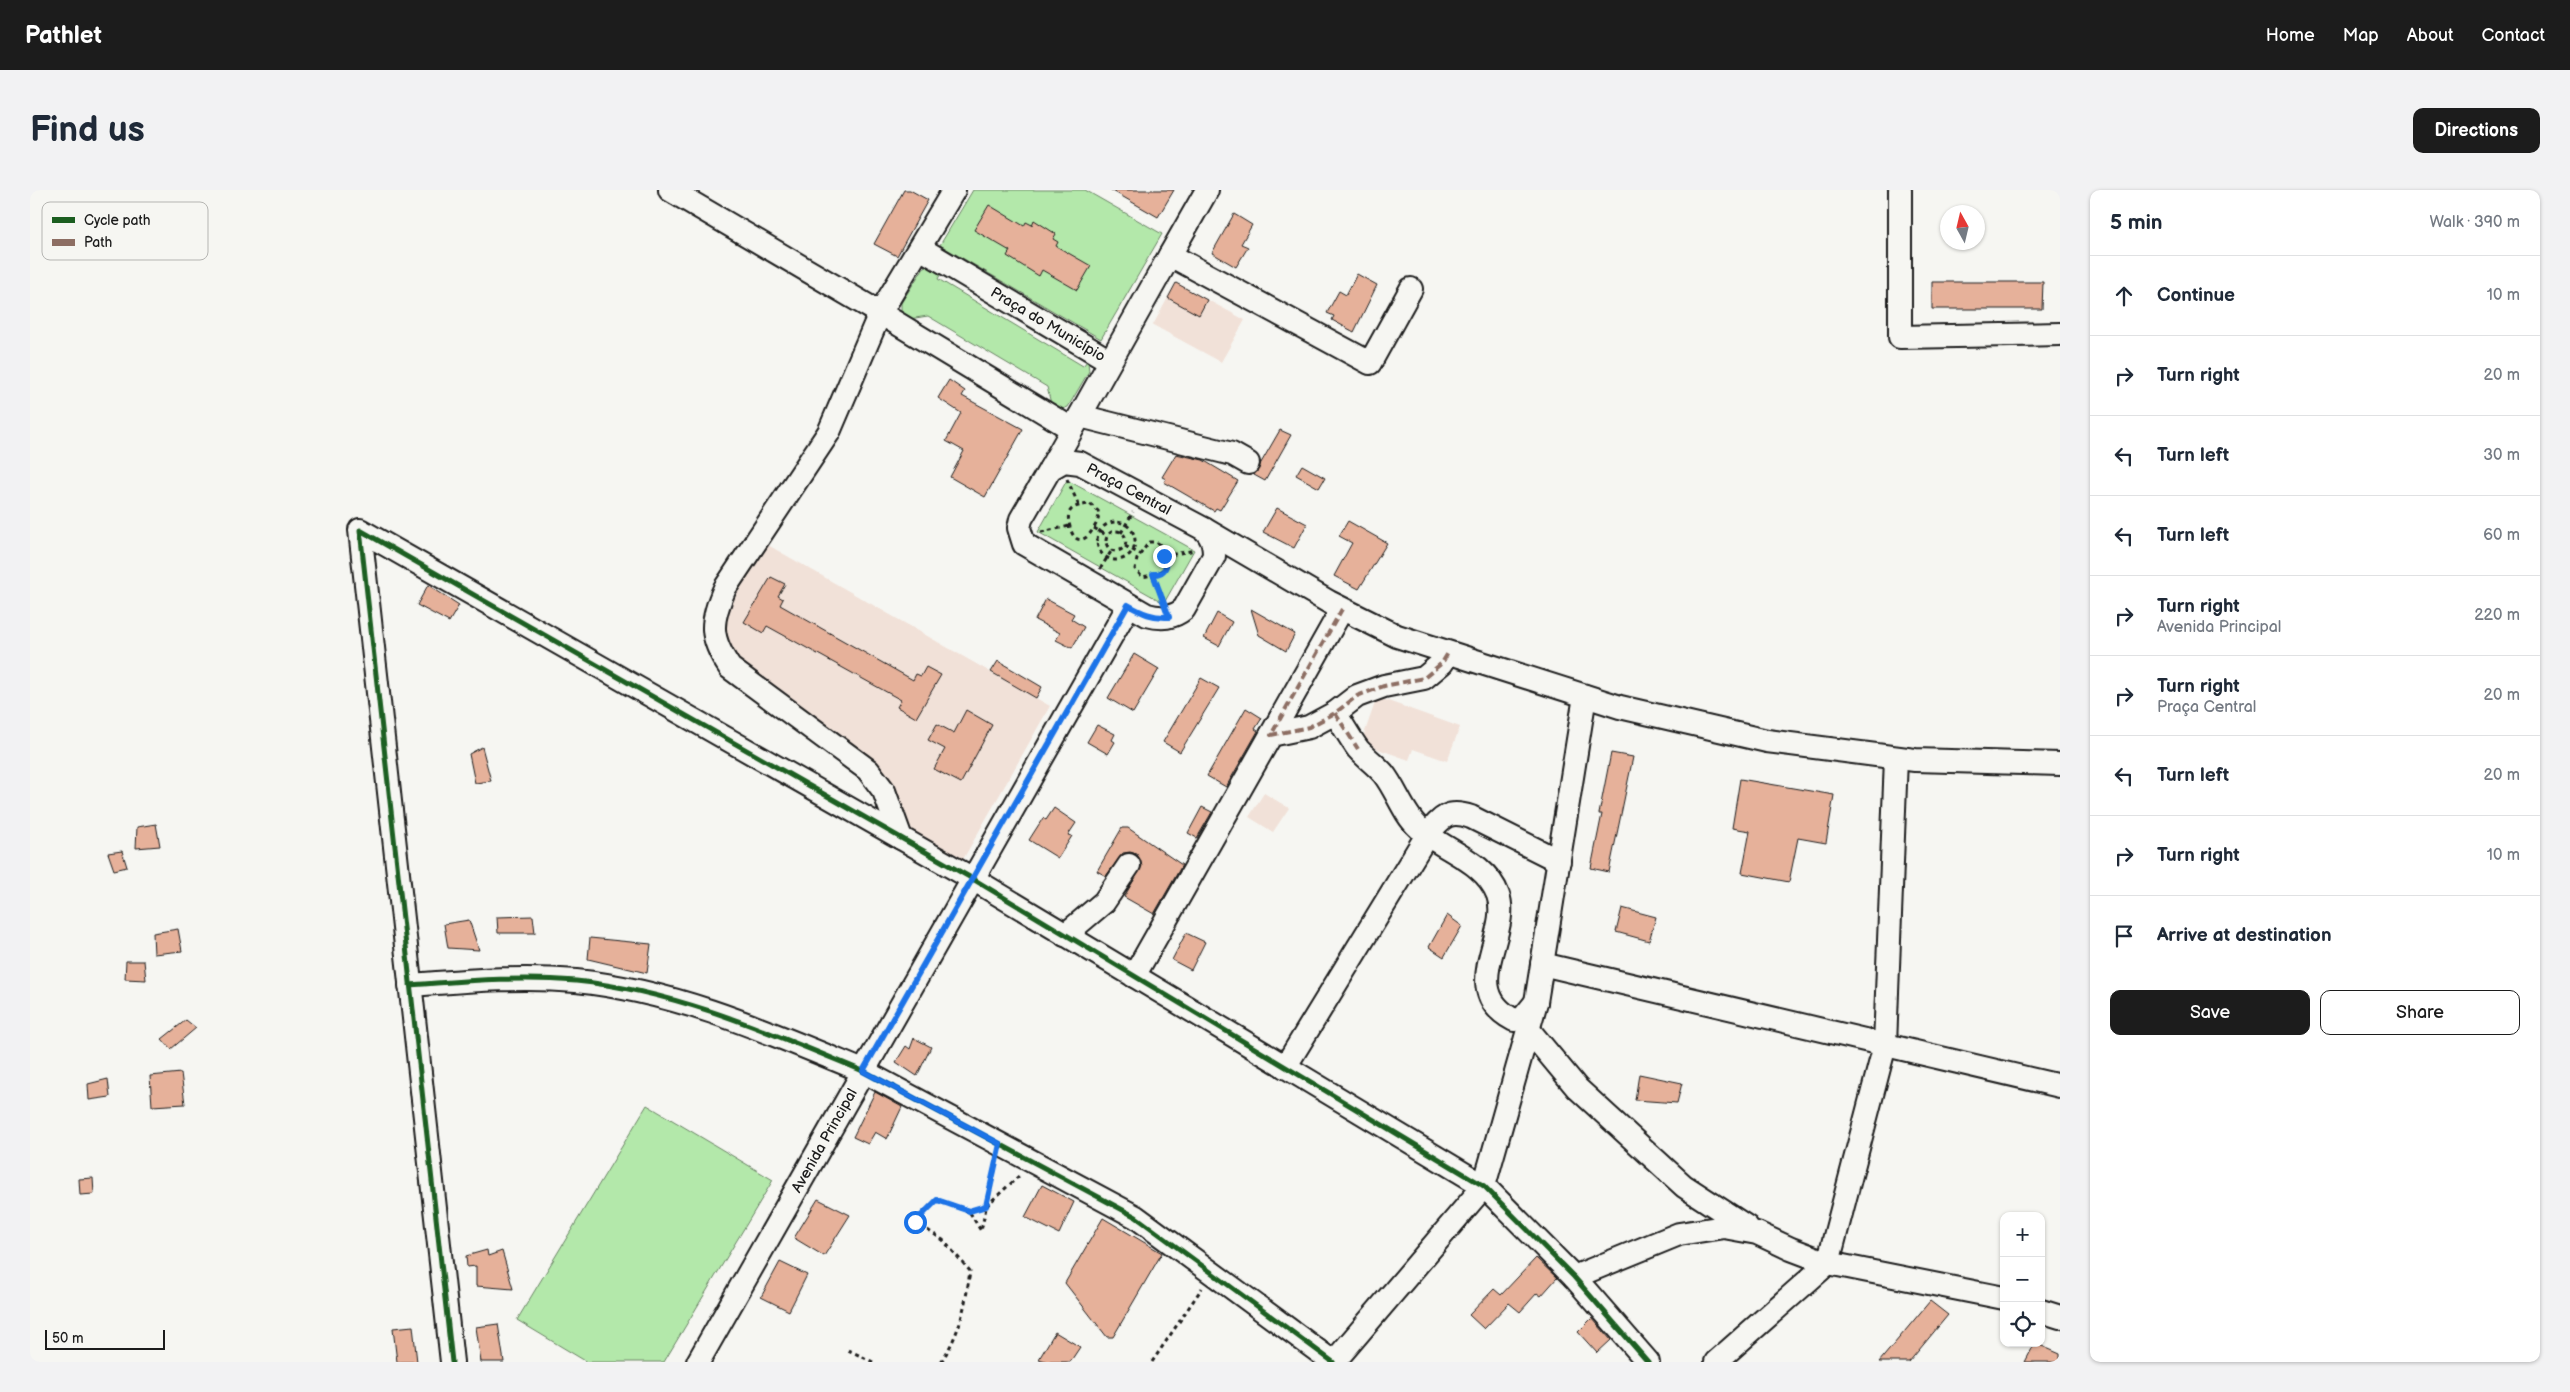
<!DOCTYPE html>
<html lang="en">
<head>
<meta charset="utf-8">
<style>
  body { margin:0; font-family:"Balsamiq Sans",sans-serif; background:#f2f2f3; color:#1f2937 }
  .controls { position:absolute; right:15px; bottom:15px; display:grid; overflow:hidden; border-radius:10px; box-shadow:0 1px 4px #0004 }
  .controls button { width:45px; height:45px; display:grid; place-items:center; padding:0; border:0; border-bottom:1px solid #e0e1e3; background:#fff; color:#1f2937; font:25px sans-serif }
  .compass { position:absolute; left:1910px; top:15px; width:45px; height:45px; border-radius:50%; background:#fff; box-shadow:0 1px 4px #0004; rotate:352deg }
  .scale { position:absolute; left:15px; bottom:12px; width:120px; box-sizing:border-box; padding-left:5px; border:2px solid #1c1c1c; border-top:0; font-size:14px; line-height:18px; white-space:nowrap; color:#1c1c1c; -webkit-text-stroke:4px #f6f6f2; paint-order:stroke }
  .stop { position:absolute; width:15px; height:15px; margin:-11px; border:4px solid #1a73e8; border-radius:50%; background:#fff }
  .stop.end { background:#1a73e8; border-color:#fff; box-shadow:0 1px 5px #0008 }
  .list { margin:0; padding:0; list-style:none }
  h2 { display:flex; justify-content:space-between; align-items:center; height:65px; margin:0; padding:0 20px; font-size:21px }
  h2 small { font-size:16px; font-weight:400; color:#747a83 }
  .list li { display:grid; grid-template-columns:32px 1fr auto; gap:15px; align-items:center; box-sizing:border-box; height:80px; padding:0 20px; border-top:1px solid #e0e1e3 }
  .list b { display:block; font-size:19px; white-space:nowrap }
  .list p { margin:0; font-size:16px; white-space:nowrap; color:#747a83 }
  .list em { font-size:16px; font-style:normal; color:#747a83 }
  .actions { display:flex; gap:10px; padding:15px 20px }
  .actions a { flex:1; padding:11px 0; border:1px solid #1c1c1c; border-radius:10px; text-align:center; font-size:18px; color:#1c1c1c }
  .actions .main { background:#1c1c1c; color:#fff }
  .icon { flex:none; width:28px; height:28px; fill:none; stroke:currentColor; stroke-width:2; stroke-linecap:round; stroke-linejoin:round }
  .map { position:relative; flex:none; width:2030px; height:1172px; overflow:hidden; border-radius:10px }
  header { display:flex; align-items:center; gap:30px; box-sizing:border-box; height:70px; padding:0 25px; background:#1c1c1c; color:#fff }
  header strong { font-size:24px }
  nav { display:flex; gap:28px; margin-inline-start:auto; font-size:18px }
  .intro { display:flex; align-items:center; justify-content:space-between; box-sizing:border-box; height:120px; padding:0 30px }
  h1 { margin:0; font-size:35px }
  .button { padding:12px 22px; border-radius:10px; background:#1c1c1c; color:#fff; font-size:18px; font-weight:700 }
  main { display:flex; gap:30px; padding:0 30px }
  aside { flex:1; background:#fff; border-radius:10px; box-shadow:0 1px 4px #0004 }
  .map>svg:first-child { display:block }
</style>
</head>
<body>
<header>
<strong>Pathlet</strong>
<nav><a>Home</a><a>Map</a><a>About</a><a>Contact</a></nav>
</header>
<div class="intro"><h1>Find us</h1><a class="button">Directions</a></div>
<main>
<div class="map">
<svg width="2030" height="1172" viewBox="0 0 2030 1172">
  <rect width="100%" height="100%" fill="#f6f6f2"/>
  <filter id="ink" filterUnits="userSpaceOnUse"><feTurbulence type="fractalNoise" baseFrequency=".02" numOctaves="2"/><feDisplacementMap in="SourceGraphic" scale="10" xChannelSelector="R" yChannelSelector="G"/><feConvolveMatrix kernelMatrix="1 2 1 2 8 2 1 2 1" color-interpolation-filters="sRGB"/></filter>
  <g filter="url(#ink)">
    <path fill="#f1e1d8" d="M1146,93l69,37 -24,42 -68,-37z
      M738,355l282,161 -89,157 -52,-27 -35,-73 -22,-19 -109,-73 -21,-33 2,-21 12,-24z
      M1347,507l83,30 -13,34 -34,-12 -4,11 -48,-17z
      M1234,603l25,15 -16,24 -24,-15z"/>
    <path fill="#b3e8aa" stroke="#688263" d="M943,0h112l77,44 -61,105 -161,-94z
      M896,74l15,9 -3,6 145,87 4,-5 1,1 1,9 -21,36 -8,3 -9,-6 -4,-17 -119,-71 -19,3 -8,-5v-11z
      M1037,290l127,70 -30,53 -126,-71z
      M617,915l126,75 -109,182h-77l-70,-42z"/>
    <path fill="#e6b19a" stroke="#1c1c1c" d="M874,0h6l18,10 -31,56 -23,-12z
      M1081,0h63l-16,27z
      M959,15l35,21 2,-4 6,3 2,-5 22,14 -3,5 5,3 -2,4 35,20 -14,24 -35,-20 -3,6 -32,-20 3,-5 -36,-21z
      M1204,24l18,11 -11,19 7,3 -12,20 -24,-14z
      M1327,84l20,11 -23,47 -22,-12 2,-4 -7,-3 12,-22 7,4z
      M1902,92h111l-1,27h-110z
      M1146,93l31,17 -8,15 -31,-17z
      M919,190l16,11 -3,5 61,33 -38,68 -35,-20 14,-26 -18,-10 15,-28 -23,-15z
      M1250,240l11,5 -26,46 -11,-6z
      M1146,264l27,6 35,21 -18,29 -4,-2 -2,3 -50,-29 2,-3 -4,-2z
      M1272,275l23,13 -6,10 -23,-13z
      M1247,318l30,16 -13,24 -31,-16z
      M1318,331l39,22 -28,46 -25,-13 18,-33 -13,-7z
      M741,387l14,7 -7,12 5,3 -3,6 133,75 3,-6 5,2 5,-9 15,8 -25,43 -19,-11 4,-7 -134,-74 -4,7 -19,-11z
      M398,395l31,20 -10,17 -32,-17z
      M1016,409l28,15 -3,5 13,8 -12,21 -16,-8 4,-7 -25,-13z
      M1221,419l44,25 -9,17 -27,-16z
      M1187,423l15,9 -13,24 -15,-8z
      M1104,464l25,15 -26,44 -25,-15z
      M968,471l44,26 -6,11 -45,-26z
      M1171,488l18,10 -39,64 -17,-10z
      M1216,518l16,10 -7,11 3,2 -32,56 -19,-11z
      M936,520l26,15 -31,58 -27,-14 11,-20 -17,-9 9,-16 17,9z
      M1067,535l18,9 -3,6 3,2 -7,12 -21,-12z
      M452,557l9,34 -16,2 -6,-29z
      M1581,563l22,4 -24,115 -18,-4 11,-54h-3z
      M1710,589l94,16 -8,48 -28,-5 -9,44 -47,-9 8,-42 -18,-3z
      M1172,617l10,5 -15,26 -9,-5z
      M1024,618l22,15 -8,12 4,1 -14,22 -29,-18 14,-22 3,2z
      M126,634l4,22 -24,2 1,-21z
      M1092,638h6l54,37 -28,49 -30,-17 18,-31 -5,-12 -7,-2 -7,1 -17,23 -9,-5z
      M92,661l5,16 -13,3 -6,-17z
      M1592,718l34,9 -7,24 -33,-9z
      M1417,725l15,11 -18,31 -15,-10z
      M503,726l2,17h-37l-1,-16z
      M439,730l10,30 -31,-2 -4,-24z
      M148,739l4,22 -28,3 -1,-21z
      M1156,743l19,9 -14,28 -19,-10z
      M560,748l61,6 -4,29 -59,-14z
      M96,771h18l2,19 -21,-1z
      M156,830l10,8 -25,21 -9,-10z
      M884,848l17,9 -14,29 -21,-14 10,-16 4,3z
      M151,883l4,31 -33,2 -2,-30z
      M1609,884l43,9 -5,20 -42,-3z
      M78,889l2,18 -21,3 -1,-16z
      M845,902l27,15 -15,32 -12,-7 -7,12 -15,-7z
      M63,988l1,16 -14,1 -1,-16z
      M1012,995l32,17 -15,32 -34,-17z
      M788,1009l32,16 -26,41 -30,-18z
      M1073,1028l59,35 -49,84h-6l-42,-54z
      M457,1060l1,6 14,-5 11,38 -37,-3v-20l-9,1 -1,-11z
      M1506,1068l21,20 -16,18 -4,-3 -17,19 -11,-9 -25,26 -15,-14 25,-26 7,6z
      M750,1072l27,13 -18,36 -28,-14z
      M1900,1111l18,14 -39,47h-30z
      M1562,1128l19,22 -14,13 -19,-21z
      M468,1134l6,38h-23l-5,-35z
      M383,1136l4,36h-20l-4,-34z
      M1025,1142l25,15 -10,15h-21l-10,-3z
      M2005,1153l25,11v8h-35z"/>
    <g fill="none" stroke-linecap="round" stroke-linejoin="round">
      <g stroke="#1c1c1c" stroke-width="26">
        <g id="minor">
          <path d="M640,0l210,123 192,116"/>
          <path d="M1870,0v147l160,-3"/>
          <path id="s1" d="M890,58l190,113"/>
          <path d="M1140,65l37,-65"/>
          <path d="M1050,226l152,38 16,9"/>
          <path d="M1034,271l16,2 124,66c8,8 10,15 10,27l-30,53c-11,9 -22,10 -37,6l-123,-71 -5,-16 2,-9 29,-50z"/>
          <path d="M1020,279l120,-214 200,108 41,-74"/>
          <path d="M1174,339l125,73 68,34 223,71 147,34 148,19 145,4"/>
          <path d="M1312,419l-71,126 38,-8 26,-14 22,-17 27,-10 40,-8 18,-15 6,-10"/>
          <path d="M1305,523c8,12 15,25 23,36 7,8 17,15 25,24 13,16 20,40 35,54 25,24 67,33 80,68 14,39 -42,95 16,125l9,-2 13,-16"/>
          <path d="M871,648l-17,-47 -16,-21 -138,-102c-21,-31 -20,-46 -5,-80l104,-156 51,-119 74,-123"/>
          <path d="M1035,745l39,-33 25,-37"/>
          <path d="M1512,774l518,122"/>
          <path d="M1104,786l137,-241"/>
          <path d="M380,795c55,-4 111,-9 166,-4 101,10 195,52 287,90l273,146 197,145"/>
          <path d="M1498,839l49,59 107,98 63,41"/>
          <path d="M1255,877l142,-232c15,-18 21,-26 44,-18l88,44"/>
          <path d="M1544,1087l105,-43 45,-7 33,6 34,16 37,14 176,35"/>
          <path d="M2011,1121l19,6"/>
          <path d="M422,1172l-92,-832 613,349 511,307 90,91 74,85"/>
          <path id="s2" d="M668,1172l431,-757"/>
          <path d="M1304,1172l150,-176 52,-184 49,-306"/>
          <path d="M1686,1172l112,-99 57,-218 11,-287"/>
        </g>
      </g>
      <path stroke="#1c1c1c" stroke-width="3" stroke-dasharray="4 4" stroke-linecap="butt" d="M1037,289l13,29
        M1060,314l8,7c2,7 -1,12 -5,18 -8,14 -19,15 -23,-2 -5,-18 2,-21 20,-23z
        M1067 351a19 19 0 1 1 38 0a19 19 0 1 1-38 0Z
        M1064,338l14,8
        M1076 351a10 10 0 1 1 20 0a10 10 0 1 1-20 0Z
        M1011,342l29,-6
        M1091,343l12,-21
        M1119,352h7l6,4 4,20 -7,8 -17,3 -7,-8 2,-10z
        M1095,356l15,8
        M1134,366l31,-6
        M1070,379l12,-19
        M1123,385l10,24
        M966,972l-15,69 -12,-20 17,-5 33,-30
        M818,1160l25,12
        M911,1172c20,-31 24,-55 29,-91l-27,-31 -28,-18 22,-22 32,11
        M1122,1172l50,-74"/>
      <use href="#minor" stroke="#f6f6f2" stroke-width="22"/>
      <path stroke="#8d6e63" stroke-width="4" stroke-dasharray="8 4" stroke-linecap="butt" d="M1312,419l-71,126 38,-8 26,-14 22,-17 27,-10 40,-8 18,-15 6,-10
        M1305,523l23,36"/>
      <g stroke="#f6f6f2" stroke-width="8">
        <path id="cycleway" d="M380,795c55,-4 111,-9 166,-4 101,10 195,52 287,90l273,146 197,145
          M422,1172l-92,-832 613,349 511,307 90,91 74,85"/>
      </g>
      <use href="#cycleway" stroke="#1b5e20" stroke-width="5"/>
    </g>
  </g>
  <g fill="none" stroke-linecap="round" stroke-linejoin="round" filter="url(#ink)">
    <path stroke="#1a73e8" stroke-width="6" d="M885,1032l22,-22 32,11 17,-5 14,-62 -137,-73 265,-466c14,8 25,13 41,12l-16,-43c11,1 17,-9 11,-18"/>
  </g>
  <g text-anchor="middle" stroke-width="4" stroke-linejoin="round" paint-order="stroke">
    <g font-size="15" fill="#1c1c1c" stroke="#f6f6f2">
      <text dy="5" stroke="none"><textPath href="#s1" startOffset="149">Praça do Município</textPath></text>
      <text transform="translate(1099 299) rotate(28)" y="5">Praça Central</text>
      <text dy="5" stroke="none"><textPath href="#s2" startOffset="255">Avenida Principal</textPath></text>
    </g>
  </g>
  <rect x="12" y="12" width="166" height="58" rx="8" fill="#f6f6f2" stroke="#b5b5b2" stroke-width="1"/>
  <rect x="22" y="27" width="23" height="6" fill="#1b5e20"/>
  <rect x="22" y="49" width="23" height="7" fill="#8d6e63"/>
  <g font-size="14" fill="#1c1c1c">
    <text x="54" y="35">Cycle path</text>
    <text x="54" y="57">Path</text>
  </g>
</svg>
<div class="controls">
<button>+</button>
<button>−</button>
<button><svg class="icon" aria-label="locate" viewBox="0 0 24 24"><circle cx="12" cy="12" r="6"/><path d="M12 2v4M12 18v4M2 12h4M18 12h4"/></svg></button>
</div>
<svg class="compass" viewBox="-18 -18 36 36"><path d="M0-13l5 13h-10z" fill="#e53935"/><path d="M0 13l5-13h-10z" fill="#747a83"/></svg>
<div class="scale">50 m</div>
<div class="stop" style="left:885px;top:1032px"></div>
<div class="stop end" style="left:1134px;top:366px"></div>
</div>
<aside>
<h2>5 min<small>Walk · 390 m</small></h2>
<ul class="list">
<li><svg class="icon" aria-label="ahead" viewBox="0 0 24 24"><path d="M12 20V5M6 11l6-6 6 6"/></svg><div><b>Continue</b></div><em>10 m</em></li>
<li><svg class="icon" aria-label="right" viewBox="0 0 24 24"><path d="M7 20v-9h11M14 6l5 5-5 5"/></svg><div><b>Turn right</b></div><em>20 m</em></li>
<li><svg class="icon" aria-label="left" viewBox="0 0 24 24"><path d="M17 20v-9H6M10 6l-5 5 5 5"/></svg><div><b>Turn left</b></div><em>30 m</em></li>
<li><svg class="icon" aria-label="left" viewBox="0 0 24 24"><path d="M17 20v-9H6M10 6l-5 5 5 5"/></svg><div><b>Turn left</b></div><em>60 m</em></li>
<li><svg class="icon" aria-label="right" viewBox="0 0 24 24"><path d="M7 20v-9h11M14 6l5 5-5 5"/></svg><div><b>Turn right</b><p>Avenida Principal</p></div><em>220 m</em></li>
<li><svg class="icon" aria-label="right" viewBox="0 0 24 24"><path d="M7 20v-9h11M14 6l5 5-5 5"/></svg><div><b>Turn right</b><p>Praça Central</p></div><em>20 m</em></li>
<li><svg class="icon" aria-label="left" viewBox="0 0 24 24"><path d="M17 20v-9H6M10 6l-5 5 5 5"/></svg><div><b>Turn left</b></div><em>20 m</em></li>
<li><svg class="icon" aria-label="right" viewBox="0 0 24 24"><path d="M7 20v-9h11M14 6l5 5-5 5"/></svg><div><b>Turn right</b></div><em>10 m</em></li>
<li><svg class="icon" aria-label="arrive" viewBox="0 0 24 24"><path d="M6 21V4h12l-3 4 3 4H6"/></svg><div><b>Arrive at destination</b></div></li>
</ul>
<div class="actions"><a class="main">Save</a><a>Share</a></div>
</aside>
</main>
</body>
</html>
